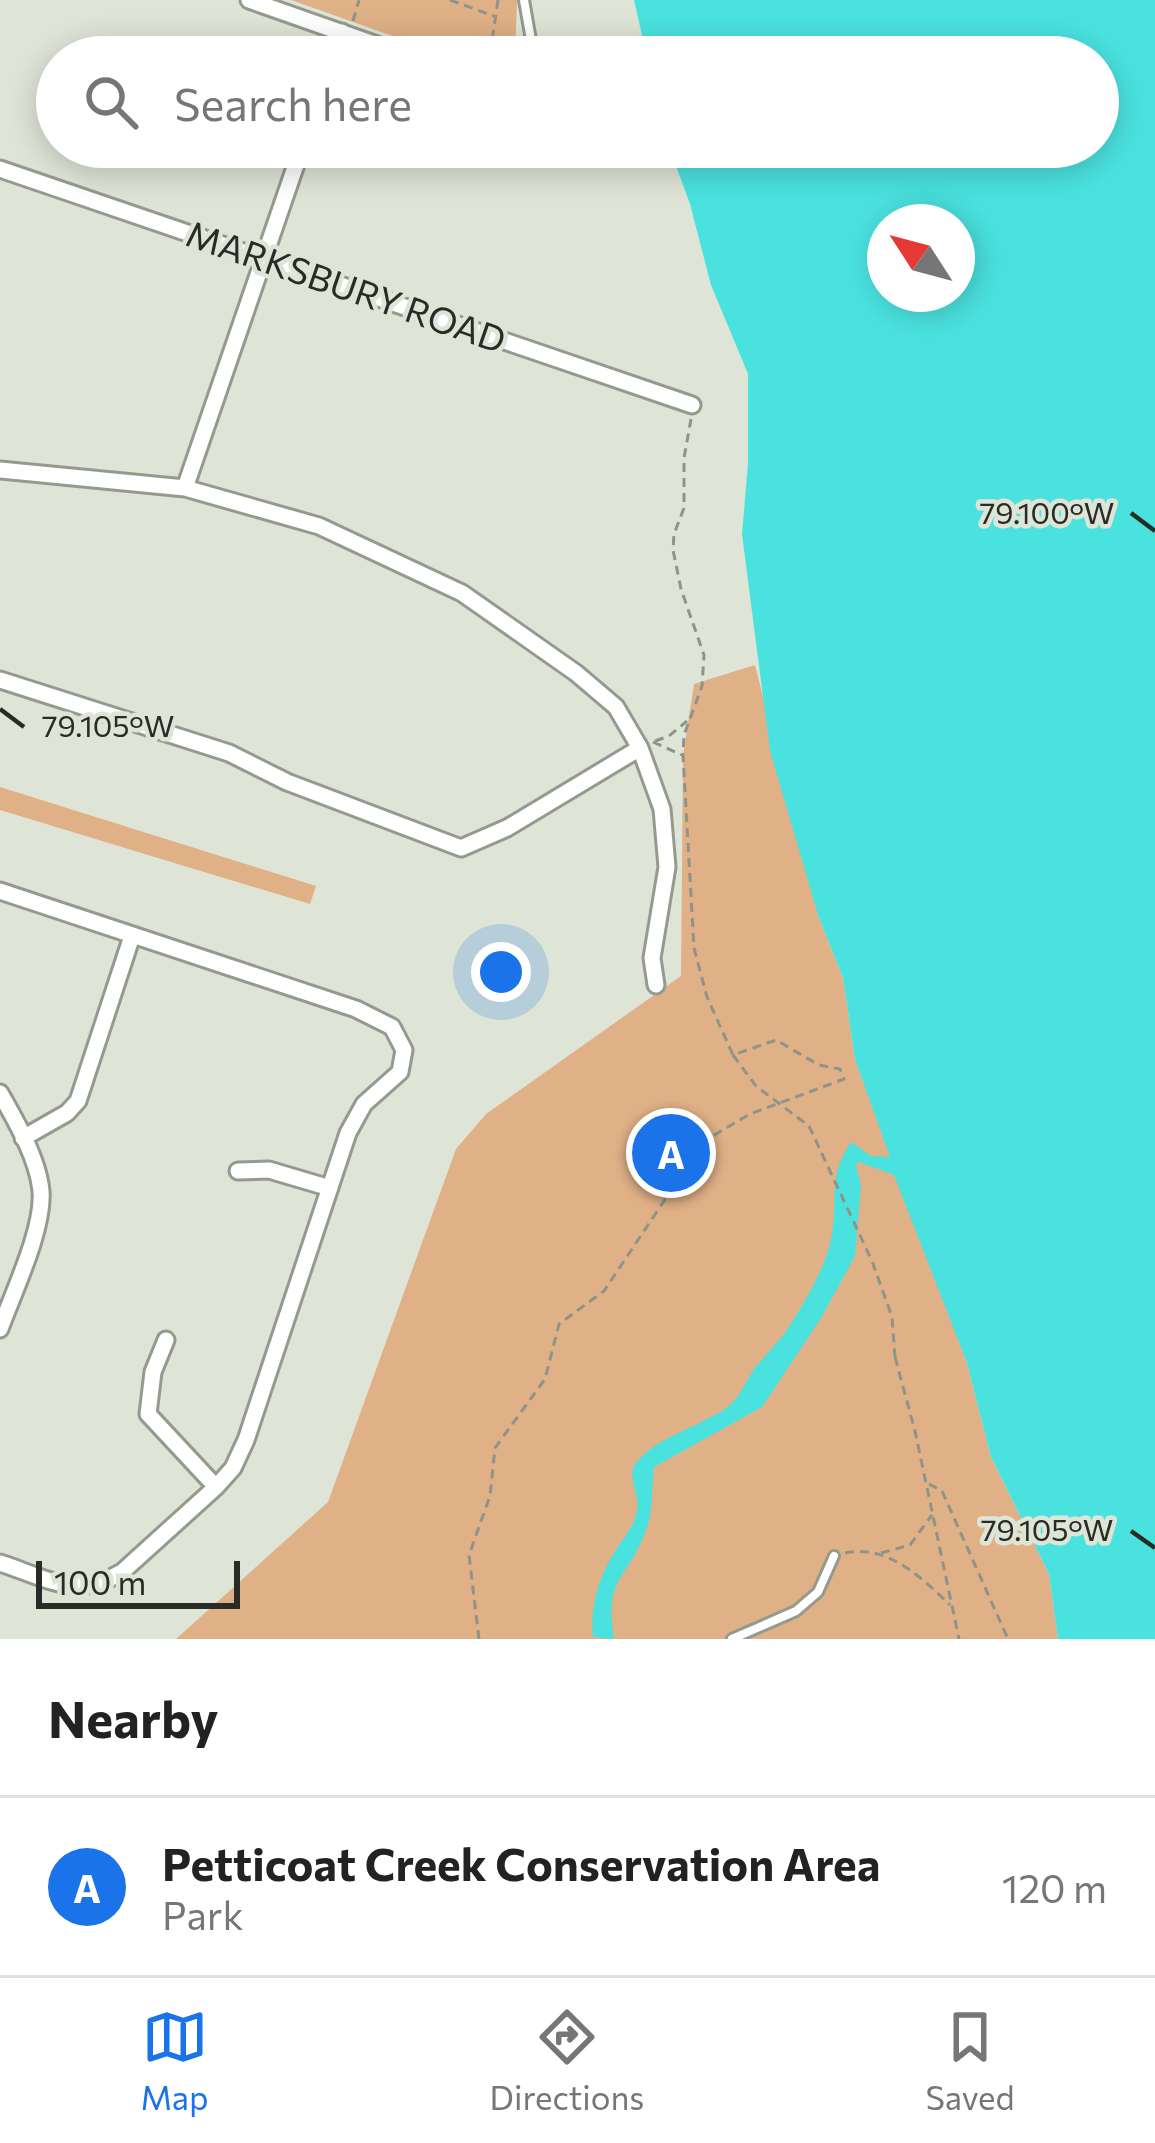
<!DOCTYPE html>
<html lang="en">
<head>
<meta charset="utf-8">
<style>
  body { margin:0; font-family:Commissioner,sans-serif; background:#f2f2f2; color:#222 }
  .compass { position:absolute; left:867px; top:204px; width:108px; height:108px; border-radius:50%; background:#fff; box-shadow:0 6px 30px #0003; rotate:306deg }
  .scale { position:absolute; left:36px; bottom:30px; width:204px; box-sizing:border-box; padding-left:12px; border:6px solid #292c26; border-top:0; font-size:33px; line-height:42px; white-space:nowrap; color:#292c26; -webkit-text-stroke:9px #dee5d6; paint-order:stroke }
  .you { position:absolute; left:501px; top:972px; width:42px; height:42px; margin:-30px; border:9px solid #fff; border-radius:50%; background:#1a73e8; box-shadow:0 0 0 18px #1a73e833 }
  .badge { display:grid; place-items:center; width:78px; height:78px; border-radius:50%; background:#1a73e8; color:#fff; font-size:39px; font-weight:700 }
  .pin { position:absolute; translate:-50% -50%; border:6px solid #fff; box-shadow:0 3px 12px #0006 }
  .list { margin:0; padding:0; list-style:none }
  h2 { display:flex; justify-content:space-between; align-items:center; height:156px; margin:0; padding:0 48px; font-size:51px }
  h2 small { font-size:39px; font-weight:400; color:#767676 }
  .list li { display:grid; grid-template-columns:78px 1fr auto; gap:36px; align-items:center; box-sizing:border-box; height:180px; padding:0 48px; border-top:3px solid #e0e0e0 }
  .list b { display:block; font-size:45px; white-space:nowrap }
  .list p { margin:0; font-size:39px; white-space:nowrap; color:#767676 }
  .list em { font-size:39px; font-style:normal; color:#767676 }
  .icon { flex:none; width:66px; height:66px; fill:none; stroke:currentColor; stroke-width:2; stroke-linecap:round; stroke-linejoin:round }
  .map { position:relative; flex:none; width:1155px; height:1639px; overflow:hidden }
  .search { position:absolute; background:#fff; box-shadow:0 6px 30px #0003; left:36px; right:36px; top:36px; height:132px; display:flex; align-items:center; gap:30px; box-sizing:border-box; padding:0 42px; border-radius:66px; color:#767676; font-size:45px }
  .sheet { height:336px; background:#fff }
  nav { display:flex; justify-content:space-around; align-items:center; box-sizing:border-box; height:168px; border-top:3px solid #e0e0e0; background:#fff; font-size:33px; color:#767676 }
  nav a { display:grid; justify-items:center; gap:6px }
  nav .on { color:#1a73e8 }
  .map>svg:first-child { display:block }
</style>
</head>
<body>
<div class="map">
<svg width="1155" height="1639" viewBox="0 0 1155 1639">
  <rect width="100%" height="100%" fill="#dee5d6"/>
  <path fill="#e0b087" d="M291,0h226l-2,57h-63z
    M755,665l64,253 24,60 12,81 112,304 24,94 58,117 9,65h-882l152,-137 128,-353 30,-35 195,-138 2,-220 11,-72z
    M0,787l316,99 -6,18 -310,-94z"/>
  <path fill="#4ae2df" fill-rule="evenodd" d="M634,0h521v1639h-97l-9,-65 -58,-117 -24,-94 -73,-188 -35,-13 -3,3 5,21 -6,70 -34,62 -59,89 -108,60c-3,23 0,44 -9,66 -19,49 -41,43 -31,106l-21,-2c-3,-27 4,-55 18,-79 8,-16 23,-29 26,-48 4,-19 -14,-35 2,-51 24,-24 59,-32 87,-51 17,-12 19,-29 32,-44 12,-14 24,-26 34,-42 16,-26 33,-54 39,-83 8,-39 -5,-60 20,-97l20,14 19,1 -35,-98 -12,-81 -24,-60 -49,-167 -28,-217 6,-70v-90l-37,-89 -21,-81 -21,-57h429v-90h-451zM885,222h72v72h-72z"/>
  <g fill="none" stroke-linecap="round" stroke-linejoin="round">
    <g stroke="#949b8d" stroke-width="14">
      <path id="lane" d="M524,0l10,57
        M732,1639l64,-28 22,-19 16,-36"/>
    </g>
    <g stroke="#949b8d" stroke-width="21">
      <path id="street" d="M249,0l162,57
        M333,57l9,-25
        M0,169l692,236
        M0,470l185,18 134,38 143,67 114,80 40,34 24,41 22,61 5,58 -15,91 4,27
        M185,488l117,-341
        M0,680l229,73 58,29 174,66 46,-20 133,-80
        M0,891l356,118 36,18 12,23 -4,22 -36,32 -16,29 -102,307 -13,28 -17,19 -94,85c-46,28 -75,6 -122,-9
        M0,1093c16,28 38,66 41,98 3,38 -28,102 -41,138
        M23,1138l44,-25 11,-12 54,-165
        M238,1171l31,-1 61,18
        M166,1340l-13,32 -5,42 68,73"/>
    </g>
    <path stroke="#8f9489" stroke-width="3" stroke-dasharray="9 6" stroke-linecap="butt" d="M450,0l44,16
      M498,0l-6,41 13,9h18
      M353,21l6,-21
      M545,47h24l10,10
      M423,48l27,9
      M655,741l14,-5 18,-15
      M653,742l29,13
      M895,1357l20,74 44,208
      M929,1484l13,7 66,148
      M845,1553c43,-9 77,25 105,52
      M881,1553l29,-8 22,-30
      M479,1639l-10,-84 21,-59 5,-48 50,-69 14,-55 45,-33 100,-150 46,-27 94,-35 -4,-10 -21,-4 -43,-25 -43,15 -26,-58 -13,-49 -11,-192 1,-21 18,-49 2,-31 -23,-66 -8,-39 1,-16 10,-26v-50l7,-39"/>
    <use href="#lane" stroke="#fff" stroke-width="8"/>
    <use href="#street" stroke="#fff" stroke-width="15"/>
    <path stroke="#8f9489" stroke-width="3" stroke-dasharray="9 6" stroke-linecap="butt" d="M733,1055l23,31 53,40 63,135 20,56 3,40"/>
  </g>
  <path fill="none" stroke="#292c26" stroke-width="4.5" d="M1131,513l24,18M0,709l24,18M1131,1531l24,17"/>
  <g text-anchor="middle" stroke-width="9" stroke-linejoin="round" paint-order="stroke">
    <g font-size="36" fill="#292c26" stroke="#dee5d6">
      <text transform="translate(346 287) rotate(19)" y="13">MARKSBURY ROAD</text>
    </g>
  </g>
  <g font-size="30" text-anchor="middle" fill="#292c26" stroke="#dee5d6" stroke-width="9" stroke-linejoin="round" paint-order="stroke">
    <text x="1047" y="524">79.100°W</text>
    <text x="108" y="737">79.105°W</text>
    <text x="1047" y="1541">79.105°W</text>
  </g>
</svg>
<svg class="compass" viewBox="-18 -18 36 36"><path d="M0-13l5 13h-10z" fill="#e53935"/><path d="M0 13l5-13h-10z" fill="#767676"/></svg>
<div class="scale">100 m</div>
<div class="you"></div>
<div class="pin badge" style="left:671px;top:1153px">A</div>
<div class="search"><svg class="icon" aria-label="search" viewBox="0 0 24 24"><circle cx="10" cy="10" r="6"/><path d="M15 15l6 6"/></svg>Search here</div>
</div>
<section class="sheet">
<h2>Nearby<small></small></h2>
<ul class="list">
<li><span class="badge">A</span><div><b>Petticoat Creek Conservation Area</b><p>Park</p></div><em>120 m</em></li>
</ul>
</section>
<nav>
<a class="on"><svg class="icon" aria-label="map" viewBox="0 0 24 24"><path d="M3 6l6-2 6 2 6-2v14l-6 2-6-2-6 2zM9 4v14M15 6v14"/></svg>Map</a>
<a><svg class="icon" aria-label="directions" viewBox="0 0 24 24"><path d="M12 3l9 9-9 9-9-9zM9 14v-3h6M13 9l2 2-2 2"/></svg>Directions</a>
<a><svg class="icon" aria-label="saved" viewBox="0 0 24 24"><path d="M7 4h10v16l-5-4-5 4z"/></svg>Saved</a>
</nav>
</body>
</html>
